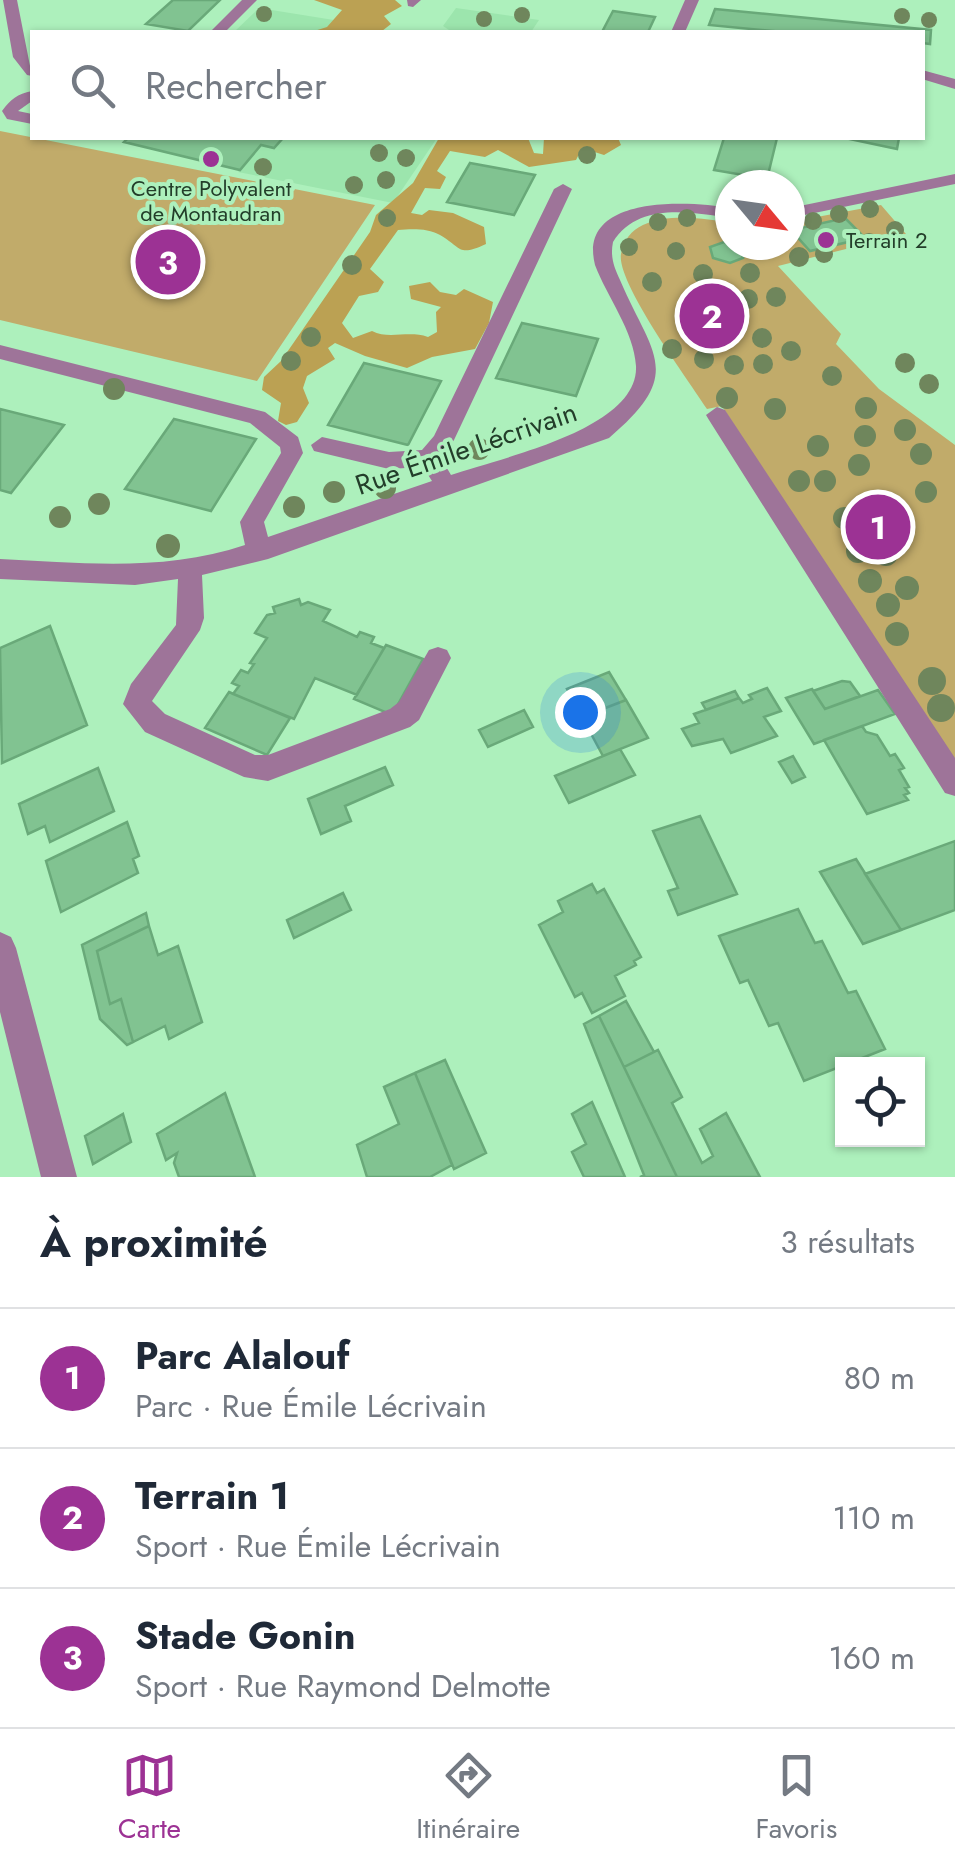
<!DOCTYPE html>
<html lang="fr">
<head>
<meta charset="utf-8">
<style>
  body { margin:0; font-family:Jost,sans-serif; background:#f2f2f3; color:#1f2937 }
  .controls { position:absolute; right:30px; bottom:30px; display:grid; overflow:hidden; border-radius:0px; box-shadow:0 2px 8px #0004 }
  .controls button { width:90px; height:90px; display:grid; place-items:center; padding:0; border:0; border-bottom:2px solid #e0e1e3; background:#fff; color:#1f2937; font:50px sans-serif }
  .compass { position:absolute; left:715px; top:170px; width:90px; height:90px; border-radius:50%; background:#fff; box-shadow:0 2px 8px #0004; rotate:119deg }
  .you { position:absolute; left:580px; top:712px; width:35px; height:35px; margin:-25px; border:8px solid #fff; border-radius:50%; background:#1a73e8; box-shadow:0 0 0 15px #1a73e833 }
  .badge { display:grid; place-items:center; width:65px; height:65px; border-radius:50%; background:#9c3294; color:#fff; font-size:32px; font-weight:700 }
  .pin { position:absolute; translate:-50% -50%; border:5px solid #fff; box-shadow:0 2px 10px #0006 }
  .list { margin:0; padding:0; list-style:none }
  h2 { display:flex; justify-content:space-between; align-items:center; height:130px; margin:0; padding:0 40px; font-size:42px }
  h2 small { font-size:32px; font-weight:400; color:#747a83 }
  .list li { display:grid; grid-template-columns:65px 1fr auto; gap:30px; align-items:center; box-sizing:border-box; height:140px; padding:0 40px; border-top:2px solid #e0e1e3 }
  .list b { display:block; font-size:38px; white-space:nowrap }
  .list p { margin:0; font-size:32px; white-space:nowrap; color:#747a83 }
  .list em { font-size:32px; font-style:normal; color:#747a83 }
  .icon { flex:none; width:55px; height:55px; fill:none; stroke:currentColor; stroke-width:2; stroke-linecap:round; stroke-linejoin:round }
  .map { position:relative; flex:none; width:955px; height:1177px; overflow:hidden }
  .search { position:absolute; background:#fff; box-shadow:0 2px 8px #0004; left:30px; right:30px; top:30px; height:110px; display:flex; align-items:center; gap:25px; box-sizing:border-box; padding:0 35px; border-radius:0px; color:#747a83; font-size:38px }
  .sheet { height:550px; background:#fff }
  nav { display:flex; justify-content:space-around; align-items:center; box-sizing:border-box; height:140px; border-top:2px solid #e0e1e3; background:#fff; font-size:28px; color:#747a83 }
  nav a { display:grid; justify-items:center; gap:5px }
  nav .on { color:#9c3294 }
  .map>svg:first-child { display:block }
</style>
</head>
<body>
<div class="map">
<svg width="955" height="1177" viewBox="0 0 955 1177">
  <rect width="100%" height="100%" fill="#adf0bc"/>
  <path fill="#9ce5ad" d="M259,8l112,18 -6,6h-131z
    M456,8l83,12 -8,12h-79l-9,-6z
    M283,138h154l-44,65 -155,-31 23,-27 13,2z"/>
  <path fill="#c1ab6a" d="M0,131l375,74 -118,176 -257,-61z
    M881,205l25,29 -128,32 63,68 -5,10 43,45 76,56v324l-233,-363 -15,3c-18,-28 -91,-127 -86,-155 8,-47 78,-37 109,-31v22h60v-23z"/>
  <path fill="#bba153" d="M314,0h81l7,6 -18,10 7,8 -9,7 -71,1 16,-5 15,-17z
    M439,138h89l6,15 9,1 1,-16h74l3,7 -17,10 -22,-7 -6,12 -47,7 -31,-17 -13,7 -35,-6 -13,20 9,6 -6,12 -15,-1 -14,25 11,2 7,-5 24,3 31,14 2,17c-28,13 -24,4 -46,-9 -12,-7 -29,-6 -42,-5l-28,39 14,13 -6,10 -19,4 -17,27 11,15 19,-7c17,9 36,-1 56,6l9,-5 -1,-20 5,-5 -30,-8 -2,-13 21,-4 10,10 16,3 8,-6 29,13 -4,21 -14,26 -43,8 -25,11 -42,-12 -30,-13 -7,5 7,11 -28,17 -4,12 6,15 -12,19 -11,3 -8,-4 3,-18 -19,-13 2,-13 17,-16 89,-129 6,-17 37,-32z"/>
  <path fill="#81c391" stroke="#69a979" stroke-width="2.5" d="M173,0h47l-32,31 -42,-7z
    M715,9l216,21 -1,14 -8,-1v-11h-139l-74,-7z
    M613,11l42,6 -7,15h-46z
    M128,138h155l-9,10 -13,-3 -21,25 -116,-28z
    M724,138h53l-10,41 -53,-9z
    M845,138h54l-2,11z
    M470,163l65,12 -21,40 -67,-13z
    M845,218l20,20 -55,13 -19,-21z
    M724,242l16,5 3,11 -13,5 -17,-5 -3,-11z
    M522,323l76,16 -22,57 -80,-18z
    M364,363l77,18 -33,64 -80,-20z
    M0,409l64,16 -53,68 -11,-3z
    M174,419l82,20 -45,72 -86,-22z
    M299,599l2,6 7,-3 22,8 -7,11 34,16 3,-5 14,5 -3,6 13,5 -27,47 -42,-17 -21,41 -61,-25 6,-8 -7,-3 9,-13 7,3 6,-9 -4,-1 17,-25 -12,-5 12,-18 8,-2 -2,-6z
    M50,626l37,99 -85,38 -2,-115z
    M386,645l37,14 -31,56 -38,-16z
    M609,672l17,28 -44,17 -15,-28z
    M842,681l8,1 10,14 -35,13 -12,-18z
    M767,688l14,23 -17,6 13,19 -46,17 -8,-14 -31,7 -10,-17 17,-6 -5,-9 45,-16 4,5 9,-4 -3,-4z
    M812,689l13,20 53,-19 17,24 -81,30 -28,-46z
    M735,691l4,7 -33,12 -4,-7z
    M229,692l61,26 -23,37 -62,-27z
    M626,700l22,38 -45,18 -21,-39z
    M524,710l9,17 -45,20 -9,-17z
    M862,726l4,6 11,3 13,21 5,-2 9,14 -5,2 10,17 -4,1 4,5 -5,2 4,5 -41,14 -43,-74z
    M620,749l15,26 -66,28 -14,-27z
    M793,756l12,21 -13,6 -13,-21z
    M385,767l8,18 -48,21 6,15 -30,13 -13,-35z
    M98,768l16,43 -64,31 -5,-16 -17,8 -9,-30z
    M700,816l37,78 -59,21 -10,-24 10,-3 -25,-57z
    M127,822l12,34 -6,3 5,14 -77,39 -15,-51z
    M955,841v69l-54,20 -36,-56z
    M856,859l45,71 -38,14 -43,-72z
    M592,884l5,9 7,-4 37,68 -7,4 2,4 -21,11 10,20 -33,17 -10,-20 -7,4 -36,-72 24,-13 -5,-11z
    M343,893l8,17 -57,28 -7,-18z
    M798,909l17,34 7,-2 26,52 8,-2 29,58 -81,32 -26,-58 -9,3 -21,-46 -8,3 -21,-47z
    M146,913l3,13 -52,25 13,53 11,-5 12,43 -6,3 -27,-26 -18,-74z
    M149,926l9,29 20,-9 24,76 -33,17 -4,-13 -32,16 -12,-43 -11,5 -13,-53z
    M626,1001l28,51 -30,15 -25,-51z
    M599,1016l25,51 53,110h-37l4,-2 -60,-151z
    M658,1050l24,47 -10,6 30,60 11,-7 -13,-27 26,-16 34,64h-83l-53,-110z
    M445,1060l41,93 -32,16 -39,-96z
    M415,1073l37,92 -22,12h-63l-10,-32 42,-21 -15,-37z
    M225,1093l30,84h-76l-5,-14 3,-10 -11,7 -9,-26z
    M592,1102l33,75h-41l-12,-25 14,-8 -14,-30z
    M123,1114l8,28 -38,22 -8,-28z"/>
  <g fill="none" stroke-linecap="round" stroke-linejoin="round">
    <path fill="#9e7499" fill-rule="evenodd" d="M3,0h14l15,76 -5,-1 -14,-18z
      M242,0h15l-32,32h-15z
      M407,0h14l-8,7 -5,-1z
      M685,0h14l-14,32h-14z
      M922,70l33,9v10l-33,-10z
      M32,91v10l-14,10 14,3v10l-25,-5 -5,-8c9,-12 15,-17 30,-20z
      M955,174v10l-165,34v-10z
      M563,184l9,5 -118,251 -13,18 10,17c48,-17 188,-45 185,-109 -2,-35 -29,-69 -41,-101 -18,-71 95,-64 135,-57v10c-40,-6 -92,-16 -117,24 -3,15 1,25 7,38 32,75 66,93 -11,158l-341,121 -66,16 2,43 -4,12 -48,71 13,13 90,41h13l122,-46 9,-7 30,-52 9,-3 9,3 4,8 -32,62 -9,7 -142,54 -24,-4 -99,-45 -22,-28 8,-20 45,-59 2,-46 -43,6 -135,-6v-20c82,4 166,13 245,-14l-5,-23 41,-69 -1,-6 -30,-24 -250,-64v-14l265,67 33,25 5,16 -39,69 4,15 164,-56 -9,-14 -34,2 -75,-18 -3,-6 11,-8 67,15 33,-2 12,-14 120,-247z
      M717,407l8,3 230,348v38l-10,-3 -236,-373 -3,-5z
      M0,932l11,5 5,11 61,229h-36l-41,-165z"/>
  </g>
  <g fill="#6f865c">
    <circle cx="264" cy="14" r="8"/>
    <circle cx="522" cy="15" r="8"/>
    <circle cx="902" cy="16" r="8"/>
    <circle cx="484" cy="19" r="8"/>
    <circle cx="929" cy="20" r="8"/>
    <circle cx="379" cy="153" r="9"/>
    <circle cx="587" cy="155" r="9"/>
    <circle cx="406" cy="158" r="9"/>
    <circle cx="263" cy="167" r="9"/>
    <circle cx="386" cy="180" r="9"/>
    <circle cx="354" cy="185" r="9"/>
    <circle cx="870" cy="209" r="9"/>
    <circle cx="839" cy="214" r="9"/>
    <circle cx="387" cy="218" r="9"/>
    <circle cx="687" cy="218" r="9"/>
    <circle cx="813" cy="221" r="9"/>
    <circle cx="658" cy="222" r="9"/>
    <circle cx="895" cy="230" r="9"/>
    <circle cx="869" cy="242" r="9"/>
    <circle cx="629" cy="247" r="9"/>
    <circle cx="676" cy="251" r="9"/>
    <circle cx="824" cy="254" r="9"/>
    <circle cx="799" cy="257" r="10"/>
    <circle cx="352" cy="265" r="10"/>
    <circle cx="750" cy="273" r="10"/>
    <circle cx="703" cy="274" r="10"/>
    <circle cx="652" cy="282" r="10"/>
    <circle cx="776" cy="297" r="10"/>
    <circle cx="748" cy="299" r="10"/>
    <circle cx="699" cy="303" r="10"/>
    <circle cx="730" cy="321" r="10"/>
    <circle cx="311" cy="337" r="10"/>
    <circle cx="762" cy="338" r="10"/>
    <circle cx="672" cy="349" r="10"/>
    <circle cx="791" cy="351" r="10"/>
    <circle cx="704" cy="359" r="10"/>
    <circle cx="291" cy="361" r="10"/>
    <circle cx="905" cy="363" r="10"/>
    <circle cx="763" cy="364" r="10"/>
    <circle cx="734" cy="365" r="10"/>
    <circle cx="832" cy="376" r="10"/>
    <circle cx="929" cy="384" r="10"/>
    <circle cx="114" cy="389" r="11"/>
    <circle cx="727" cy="398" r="11"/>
    <circle cx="866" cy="408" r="11"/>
    <circle cx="775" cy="409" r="11"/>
    <circle cx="905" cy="430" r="11"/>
    <circle cx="865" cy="436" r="11"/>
    <circle cx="818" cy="446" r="11"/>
    <circle cx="479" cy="449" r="11"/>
    <circle cx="921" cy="454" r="11"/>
    <circle cx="859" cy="465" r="11"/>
    <circle cx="799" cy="481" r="11"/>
    <circle cx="825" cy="481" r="11"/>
    <circle cx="385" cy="488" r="11"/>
    <circle cx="334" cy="492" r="11"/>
    <circle cx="926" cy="492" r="11"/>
    <circle cx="99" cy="504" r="11"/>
    <circle cx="294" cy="507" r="11"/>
    <circle cx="60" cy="517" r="11"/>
    <circle cx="844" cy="518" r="11"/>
    <circle cx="168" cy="546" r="12"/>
    <circle cx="858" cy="551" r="12"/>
    <circle cx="886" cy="554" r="12"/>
    <circle cx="870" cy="581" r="12"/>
    <circle cx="907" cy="588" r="12"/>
    <circle cx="888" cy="605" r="12"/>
    <circle cx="897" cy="634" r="12"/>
    <circle cx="932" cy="681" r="14"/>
    <circle cx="941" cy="708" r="14"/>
  </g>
  <g fill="#9c3294" stroke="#adf0bc" stroke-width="4">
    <circle cx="211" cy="159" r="10"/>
    <circle cx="826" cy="240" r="10"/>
  </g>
  <g text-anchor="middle" stroke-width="8" stroke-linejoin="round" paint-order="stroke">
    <g font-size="22" fill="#233e2a" stroke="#adf0bc">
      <text x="211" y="196">Centre Polyvalent<tspan x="211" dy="25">de Montaudran</tspan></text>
      <text x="846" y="248" text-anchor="start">Terrain 2</text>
    </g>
    <g font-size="28" fill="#233e2a" stroke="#adf0bc">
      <text transform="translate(466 448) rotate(-19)" y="10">Rue Émile Lécrivain</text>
    </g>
  </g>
</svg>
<div class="controls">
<button><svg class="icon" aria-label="locate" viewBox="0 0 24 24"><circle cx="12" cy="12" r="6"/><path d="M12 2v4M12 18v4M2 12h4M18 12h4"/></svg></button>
</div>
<svg class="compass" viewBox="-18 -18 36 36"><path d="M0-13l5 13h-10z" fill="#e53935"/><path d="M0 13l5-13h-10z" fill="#747a83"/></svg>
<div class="you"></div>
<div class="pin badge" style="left:878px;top:527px">1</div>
<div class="pin badge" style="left:712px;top:316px">2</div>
<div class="pin badge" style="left:168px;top:262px">3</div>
<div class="search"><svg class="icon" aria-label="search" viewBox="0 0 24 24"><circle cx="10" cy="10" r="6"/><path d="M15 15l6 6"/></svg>Rechercher</div>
</div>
<section class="sheet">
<h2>À proximité<small>3 résultats</small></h2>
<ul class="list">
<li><span class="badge">1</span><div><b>Parc Alalouf</b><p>Parc · Rue Émile Lécrivain</p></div><em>80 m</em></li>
<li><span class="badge">2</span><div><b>Terrain 1</b><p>Sport · Rue Émile Lécrivain</p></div><em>110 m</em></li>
<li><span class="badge">3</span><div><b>Stade Gonin</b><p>Sport · Rue Raymond Delmotte</p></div><em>160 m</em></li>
</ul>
</section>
<nav>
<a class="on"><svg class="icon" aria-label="map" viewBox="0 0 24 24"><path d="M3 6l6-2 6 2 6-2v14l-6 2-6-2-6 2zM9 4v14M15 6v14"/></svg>Carte</a>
<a><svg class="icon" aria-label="directions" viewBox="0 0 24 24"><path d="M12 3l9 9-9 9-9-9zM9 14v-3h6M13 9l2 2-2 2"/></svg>Itinéraire</a>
<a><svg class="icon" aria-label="saved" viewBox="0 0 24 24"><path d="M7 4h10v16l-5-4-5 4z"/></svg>Favoris</a>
</nav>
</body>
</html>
